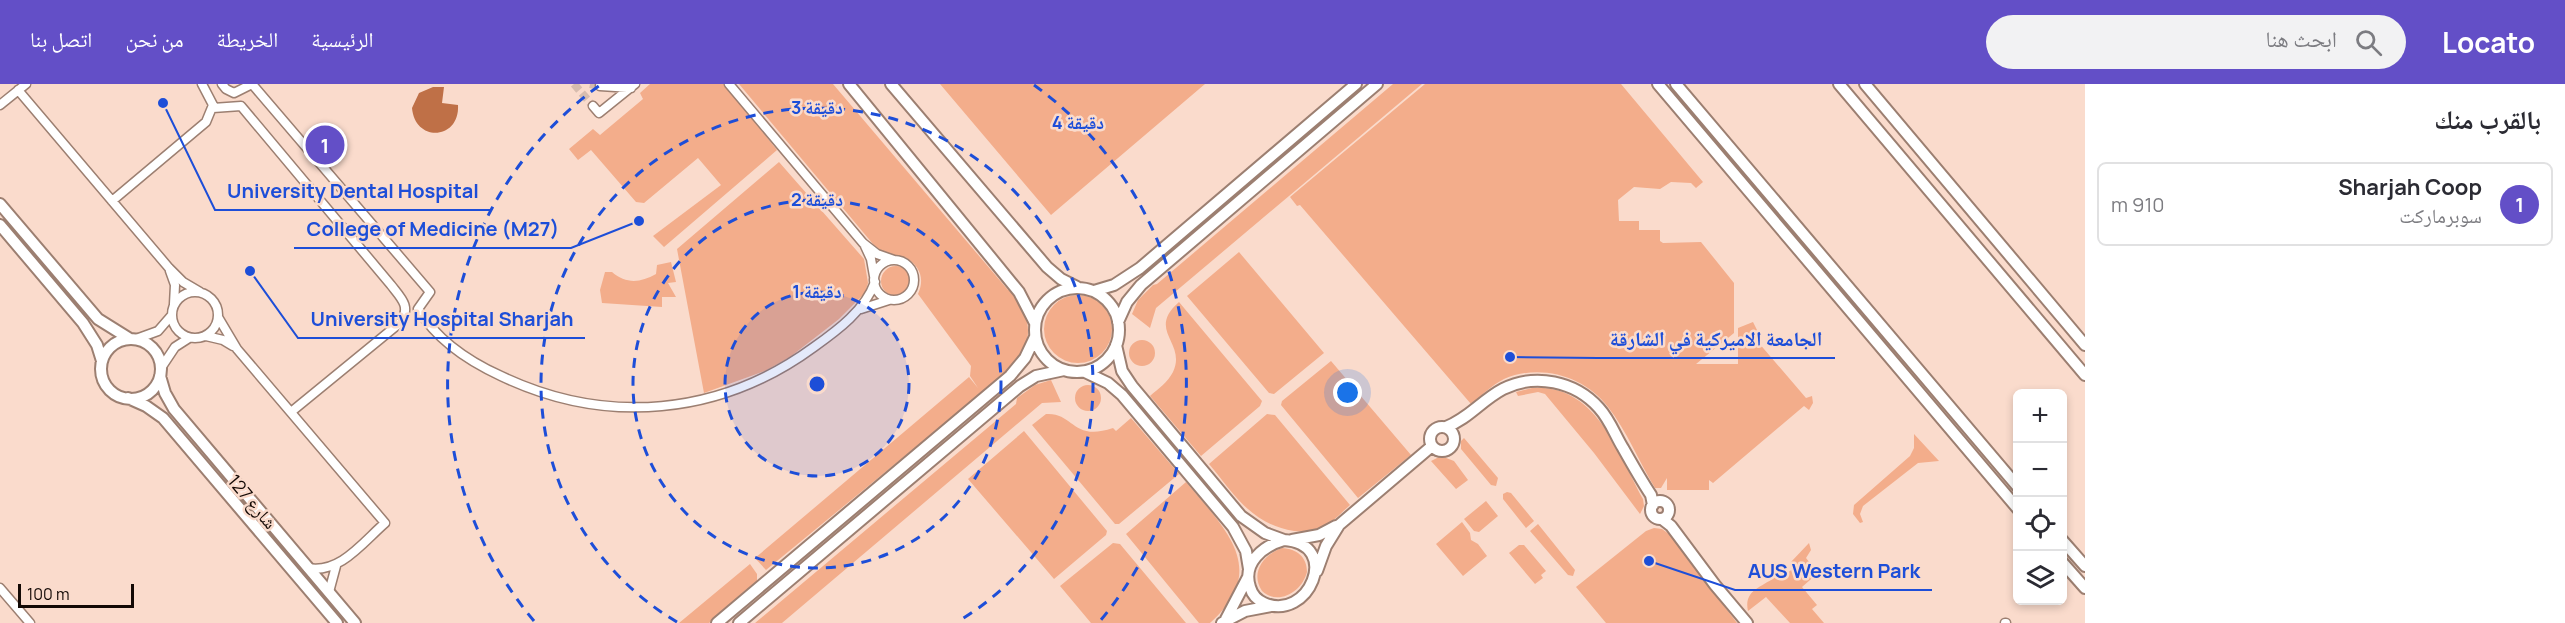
<!DOCTYPE html>
<html lang="ar">
<head>
<meta charset="utf-8">
<style>
  body { margin:0; font-family:Manrope,"Noto Naskh Arabic",sans-serif; background:#f2f2f3; color:#2b2b33; direction:rtl }
  .controls { position:absolute; right:18px; bottom:18px; display:grid; overflow:hidden; border-radius:9px; box-shadow:0 3px 9px #0003 }
  .controls button { width:54px; height:54px; display:grid; place-items:center; padding:0; border:0; border-bottom:2px solid #e1e1e2; background:#fff; color:#2b2b33; font:30px sans-serif }
  .scale { position:absolute; left:18px; bottom:15px; width:116px; box-sizing:border-box; padding-left:6px; border:3px solid #130905; border-top:0; font-size:16px; line-height:21px; white-space:nowrap; color:#130905; -webkit-text-stroke:4px #fadbcc; paint-order:stroke }
  .you { position:absolute; left:1348px; top:309px; width:21px; height:21px; margin:-15px; border:4px solid #fff; border-radius:50%; background:#1a73e8; box-shadow:0 0 0 9px #1a73e833 }
  .badge { display:grid; place-items:center; width:39px; height:39px; border-radius:50%; background:#634fc7; color:#fff; font-size:20px; font-weight:700 }
  .pin { position:absolute; translate:-50% -50%; border:3px solid #fff; box-shadow:0 2px 6px #0006 }
  .list { margin:0; padding:0; list-style:none }
  h2 { display:flex; justify-content:space-between; align-items:center; height:78px; margin:0; padding:0 24px; font-size:26px }
  h2 small { font-size:20px; font-weight:400; color:#7c7c81 }
  .list li { display:grid; grid-template-columns:39px 1fr auto; gap:18px; align-items:center; box-sizing:border-box; height:84px; margin:0 12px 12px; padding:0 12px; border:2px solid #e1e1e2; border-radius:9px }
  .list b { display:block; font-size:22px; white-space:nowrap }
  .list p { margin:0; font-size:20px; white-space:nowrap; color:#7c7c81 }
  .list em { font-size:20px; font-style:normal; color:#7c7c81 }
  .icon { flex:none; width:33px; height:33px; fill:none; stroke:currentColor; stroke-width:2; stroke-linecap:round; stroke-linejoin:round }
  .map { position:relative; flex:none; width:2085px; height:539px; overflow:hidden; direction:ltr }
  header { display:flex; align-items:center; gap:36px; box-sizing:border-box; height:84px; padding:0 30px; background:#634fc7; color:#fff }
  header strong { font-size:28px }
  nav { display:flex; gap:33px; margin-inline-start:auto; font-size:21px }
  .search { width:420px; height:54px; background:#f2f2f3; display:flex; align-items:center; gap:15px; box-sizing:border-box; padding:0 21px; border-radius:33px; color:#7c7c81; font-size:22px }
  main { display:flex }
  aside { flex:1; background:#fff }
  .map>svg:first-child { display:block }
</style>
</head>
<body>
<header>
<strong>Locato</strong>
<div class="search"><svg class="icon" aria-label="search" viewBox="0 0 24 24"><circle cx="10" cy="10" r="6"/><path d="M15 15l6 6"/></svg>ابحث هنا</div>
<nav><a>الرئيسية</a><a>الخريطة</a><a>من نحن</a><a>اتصل بنا</a></nav>
</header>
<main>
<aside>
<h2>بالقرب منك<small></small></h2>
<ul class="list">
<li><span class="badge">1</span><div><b>Sharjah Coop</b><p>سوبرماركت</p></div><em>910 m</em></li>
</ul>
</aside>
<div class="map">
<svg width="2085" height="539" viewBox="0 0 2085 539">
  <rect width="100%" height="100%" fill="#fadbcc"/>
  <path fill="#f3ad8b" d="M650,0h74l53,66 -113,97 -11,-11 68,-51 -23,-27 -54,45 -8,-1 -45,-52 -13,10 -9,-11 24,-20 7,6 43,-36 -3,-6z
    M739,0h94l175,206 6,1c17,29 21,50 -2,77l-246,202 -11,-12 214,-181 9,11 -8,-12 1,-10 -53,-72c7,-16 2,-28 -13,-37h-17l-15,-13z
    M940,0h265l-154,131z
    M1393,0h29l-266,224 -6,20 -18,-14 6,-14 15,-15 4,-1z
    M1425,0h196l82,98 -7,6 -5,-5 -20,-1 -11,7 -26,-2 -16,13 1,21h20v9h21v11l3,2 38,-1 33,41v50l-38,31h42v-36l15,-6 4,8 -5,5 54,63 6,-2 1,7 -4,7 -5,-4 -91,77 -4,-3v10h-42v-12l-6,10h-6c-16,-26 -28,-57 -47,-81 -23,-31 -68,-44 -104,-28 -12,6 -23,17 -33,25l-171,-199 -3,1 -7,-9z
    M779,78l85,97 4,24 -3,10 -26,26 -49,38 -25,14 -61,22 -27,-144z
    M1239,168l85,101 -50,41 -5,-1 -82,-97z
    M671,178l5,20 -8,1 8,14h-14v10l-60,-4 -2,-13 5,-18h7c14,12 28,11 44,2l1,-9z
    M881 197a15 15 0 1 1 30 0a15 15 0 1 1-30 0Z
    M1044 245a34 34 0 1 1 68 0a34 34 0 1 1-68 0Z
    M1179,218l83,99 -2,5 -59,50 -51,-60c8,-7 18,-14 23,-24 14,-30 -27,-41 6,-70z
    M1129 269a13 13 0 1 1 26 0a13 13 0 1 1-26 0Z
    M1331,277l80,94 -53,43 -77,-93 1,-4z
    M1051,296l10,22 -19,1 -260,220h-27l261,-219 1,-6 18,-13z
    M1075 314a13 13 0 1 1 26 0a13 13 0 1 1-26 0Z
    M1532,304c64,-5 86,65 111,111l1,7 -4,8 -46,-61 -49,-59 -7,-2 -20,4 -2,-4z
    M1046,330c28,-2 26,28 67,14l3,3 15,-13 48,56 -60,50h-4l-83,-99z
    M1267,330l8,1 75,90c-9,8 -18,18 -29,24 -9,4 -18,3 -27,2 -43,-7 -59,-36 -85,-67z
    M1024,347l83,100 -1,4 -52,44 -86,-100z
    M1914,350l25,27 -21,2 -55,43 -3,8 3,8 -3,1 -7,-9 1,-9 56,-49 4,-8z
    M1464,354l34,40 -2,8 -5,-1 -30,-36v-8z
    M1441,372l13,5 14,19 -12,9 -25,-28z
    M1186,398c38,46 85,87 24,141h-11l-73,-89z
    M1507,408l4,1 23,28 -8,7 -23,-29v-5z
    M1486,417l12,15 -19,16 -5,-1 -10,-12z
    M1462,438l8,11 1,7 7,4 9,12 -24,20 -27,-32z
    M1538,440l37,46 -2,6 -5,-1 -38,-44z
    M1654,444l8,1 7,5 68,89h-131l-30,-36 70,-56z
    M1113,459l7,1 66,79h-95l-31,-37z
    M1809,459l2,7 -5,8 12,15 -16,14 15,18 -5,4 12,14h-34l-24,-26 -18,14c-5,-22 16,-24 28,-35l3,3 15,-11 -4,-5z
    M1519,461h5l22,26 -5,4 2,3 -8,6 -26,-31z
    M1282,464c15,1 25,9 25,24 -5,20 -29,34 -45,19 -12,-18 1,-36 20,-43z
    M750,480l7,10v7l-48,42h-30z"/>
  <path fill="#bf7047" d="M433,3h11l-2,16 16,2c2,35 -43,38 -46,3l7,-15z"/>
  <g fill="none" stroke-linecap="round" stroke-linejoin="round">
    <path stroke="#d7bcae" stroke-width="8" stroke-dasharray="8 4" stroke-linecap="butt" d="M574,0l19,22
      M590,0l10,2"/>
    <g stroke="#9c7f71" stroke-width="11">
      <path id="minor" d="M222,0l4,5 8,4 18,-9 178,208 -12,17c19,31 50,52 83,67 105,50 219,40 313,-29 24,-17 51,-37 61,-65
        M729,0l134,159 14,11 17,6
        M600,2l31,2
        M18,6l151,178 14,14 17,10
        M0,21l26,-21
        M593,22l6,7 36,-29
        M213,24l28,-2 150,179c10,13 20,21 10,37l-110,90
        M112,117l94,-79 7,-17 -11,-21
        M865,162l6,13 3,17
        M874 196a20 20 0 1 1 40 0a20 20 0 1 1-40 0Z
        M170,187l5,14 -1,19
        M172 231a23 23 0 1 1 46 0a23 23 0 1 1-46 0Z
        M861,225l28,-9
        M218,233l19,32 148,174c-22,19 -45,51 -77,45
        M206,252l17,4 10,6
        M136,255l22,-8 13,-15
        M161,284l14,-21 14,-9
        M0,504l30,35
        M329,508l7,-26
        M2005,539h1"/>
    </g>
    <g stroke="#9c7f71" stroke-width="14">
      <path id="tertiary" d="M849,0l170,208 16,31
        M891,0l156,183 14,12 16,8
        M1658,0l360,425
        M1676,0l342,403
        M1839,0l246,291
        M1865,0l220,261
        M0,120l98,115 32,20
        M0,141l83,98 14,22 5,16
        M1035 246a42 42 0 1 1 84 0a42 42 0 1 1-84 0Z
        M1094,207l20,-6 26,-17 216,-184
        M1118,238l9,-20 14,-17 236,-201
        M101 285a30 30 0 1 1 60 0a30 30 0 1 1-60 0Z
        M1116,261l6,26 10,15 109,130 24,17 19,7
        M1085,288l23,11 14,12 111,132 13,24 3,18
        M160,292l5,17 9,16 181,214
        M128,314l18,8 17,12 174,205
        M1446,343c22,-8 36,-27 57,-38 32,-16 72,-8 96,19 11,12 16,27 24,40 9,16 18,32 28,47l2,10
        M1430 355a12 12 0 1 1 24 0a12 12 0 1 1-24 0Z
        M1651 426a9 9 0 1 1 18 0a9 9 0 1 1-18 0Z
        M1662,435l9,7 44,59 32,38
        M1284,456c59,4 24,83 -20,63 -7,-3 -12,-9 -14,-16 -8,-24 13,-41 34,-47z
        M1292,456l27,-5 17,-9
        M2062,456l23,26
        M2062,478l23,26
        M1317,487l9,-25 13,-21 93,-79
        M1226,535l22,-42
        M717,539l293,-247 15,-18 10,-21
        M739,539l281,-237 16,-10 28,-6
        M1222,539l23,-12 26,-5"/>
    </g>
    <use href="#minor" stroke="#fff" stroke-width="8"/>
    <use href="#tertiary" stroke="#fff" stroke-width="10"/>
  </g>
  <circle cx="817" cy="300" r="92" fill="#1d4ed8" fill-opacity=".12"/>
  <g fill="none" stroke="#1d4ed8" stroke-width="3" stroke-dasharray="10 8">
    <circle cx="817" cy="300" r="92"/>
    <circle cx="817" cy="300" r="184"/>
    <path d="M677 538A276 276 0 1 1 957 538"/>
    <path d="M534 537A369 369 0 0 1 600 1M1034 1A369 369 0 0 1 1100 537"/>
  </g>
  <g text-anchor="middle" stroke-width="5" stroke-linejoin="round" paint-order="stroke">
    <g font-size="18" fill="#130905" stroke="#fadbcc">
      <text transform="translate(252 418) rotate(50)" y="6">شارع 127</text>
    </g>
  </g>
  <circle cx="817" cy="300" r="9" fill="#1d4ed8" stroke="#fadbcc" stroke-width="3"/>
  <g font-size="18" text-anchor="middle" font-weight="bold" fill="#1d4ed8" stroke="#fadbcc" stroke-width="5" stroke-linejoin="round" paint-order="stroke">
    <text x="817" y="30">3 دقيقة</text>
    <text x="1078" y="45">4 دقيقة</text>
    <text x="817" y="122">2 دقيقة</text>
    <text x="817" y="214">1 دقيقة</text>
  </g>
  <path fill="none" stroke="#1d4ed8" stroke-width="2" d="M163 19L215 126H491M639 137L571 164H294M250 187L298 254H585M1510 273L1598 274H1835M1649 477L1735 506H1932"/>
  <g fill="#1d4ed8" stroke="#fadbcc" stroke-width="2">
    <circle cx="163" cy="19" r="6"/>
    <circle cx="639" cy="137" r="6"/>
    <circle cx="250" cy="187" r="6"/>
    <circle cx="1510" cy="273" r="6"/>
    <circle cx="1649" cy="477" r="6"/>
  </g>
  <g font-size="20" text-anchor="middle" font-weight="bold" fill="#1d4ed8" stroke="#fadbcc" stroke-width="5" stroke-linejoin="round" paint-order="stroke">
    <text x="353" y="114">University Dental Hospital</text>
    <text x="433" y="152">College of Medicine (M27)</text>
    <text x="442" y="242">University Hospital Sharjah</text>
    <text x="1716" y="262">الجامعة الاميركية في الشارقة</text>
    <text x="1834" y="494">AUS Western Park</text>
  </g>
</svg>
<div class="controls">
<button>+</button>
<button>−</button>
<button><svg class="icon" aria-label="locate" viewBox="0 0 24 24"><circle cx="12" cy="12" r="6"/><path d="M12 2v4M12 18v4M2 12h4M18 12h4"/></svg></button>
<button><svg class="icon" aria-label="layers" viewBox="0 0 24 24"><path d="M12 4l9 5-9 5-9-5zM3 14l9 5 9-5"/></svg></button>
</div>
<div class="scale">100 m</div>
<div class="you"></div>
<div class="pin badge" style="left:325px;top:61px">1</div>
</div>
</main>
</body>
</html>
